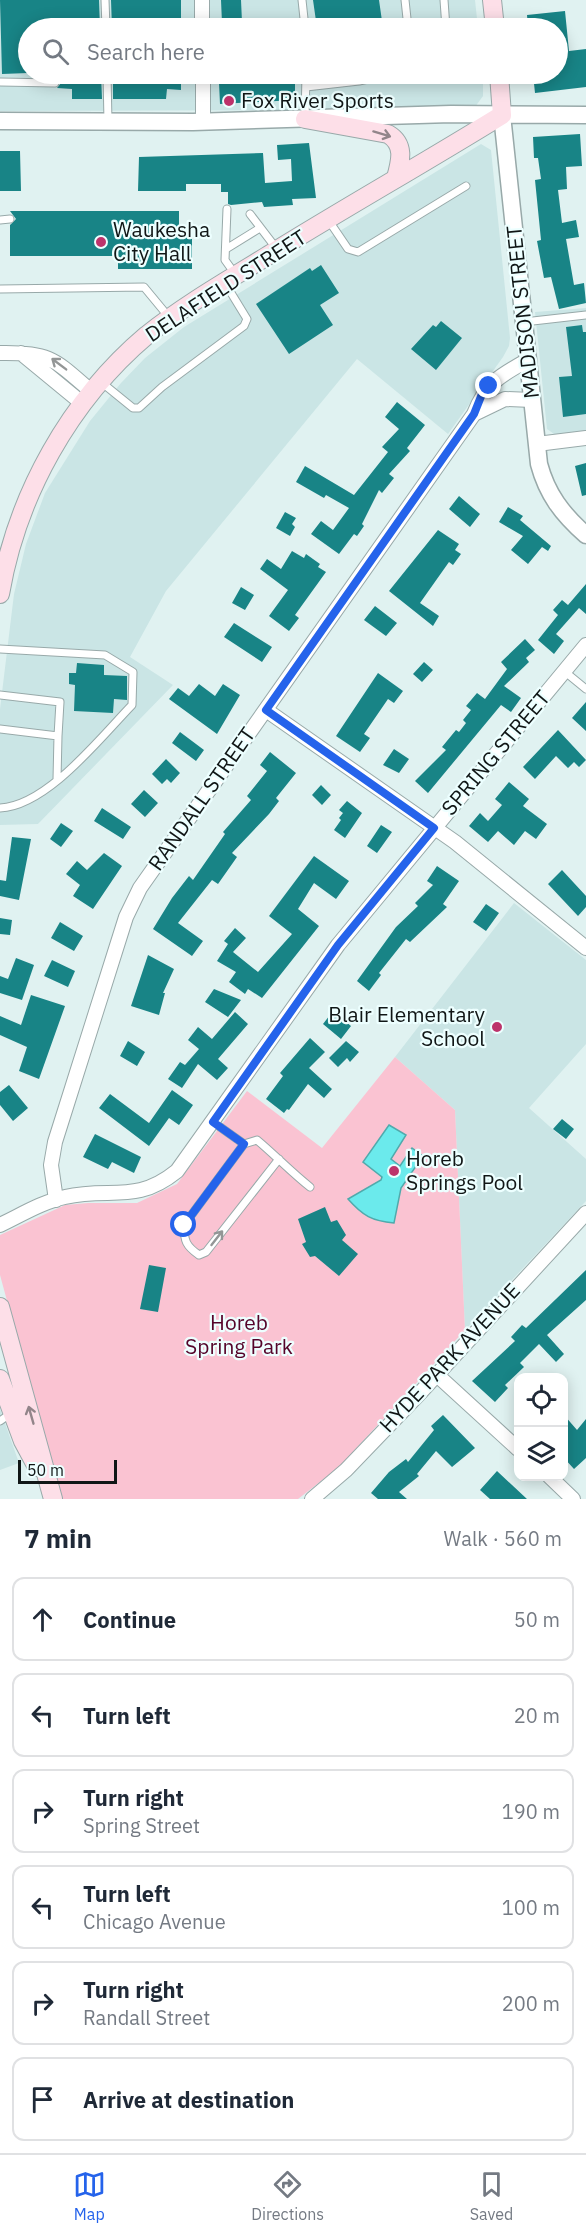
<!DOCTYPE html>
<html lang="en">
<head>
<meta charset="utf-8">
<style>
  body { margin:0; font-family:"IBM Plex Sans",sans-serif; background:#f2f2f3; color:#1f2937 }
  .controls { position:absolute; right:18px; bottom:18px; display:grid; overflow:hidden; border-radius:12px; box-shadow:0 3px 15px #0003 }
  .controls button { width:54px; height:54px; display:grid; place-items:center; padding:0; border:0; border-bottom:2px solid #e0e1e3; background:#fff; color:#1f2937; font:30px sans-serif }
  .scale { position:absolute; left:18px; bottom:15px; width:99px; box-sizing:border-box; padding-left:6px; border:3px solid #101616; border-top:0; font-size:16px; line-height:21px; white-space:nowrap; color:#101616; -webkit-text-stroke:4px #edffff; paint-order:stroke }
  .stop { position:absolute; width:18px; height:18px; margin:-14px; border:4px solid #2563eb; border-radius:50%; background:#fff }
  .stop.end { background:#2563eb; border-color:#fff; box-shadow:0 2px 6px #0008 }
  .list { margin:0; padding:0; list-style:none }
  h2 { display:flex; justify-content:space-between; align-items:center; height:78px; margin:0; padding:0 24px; font-size:26px }
  h2 small { font-size:20px; font-weight:400; color:#747a83 }
  .list li { display:grid; grid-template-columns:39px 1fr auto; gap:18px; align-items:center; box-sizing:border-box; height:84px; margin:0 12px 12px; padding:0 12px; border:2px solid #e0e1e3; border-radius:12px }
  .list b { display:block; font-size:22px; white-space:nowrap }
  .list p { margin:0; font-size:20px; white-space:nowrap; color:#747a83 }
  .list em { font-size:20px; font-style:normal; color:#747a83 }
  .icon { flex:none; width:33px; height:33px; fill:none; stroke:currentColor; stroke-width:2; stroke-linecap:round; stroke-linejoin:round }
  .map { position:relative; flex:none; width:586px; height:1499px; overflow:hidden }
  .search { position:absolute; background:#fff; box-shadow:0 3px 15px #0003; left:18px; right:18px; top:18px; height:66px; display:flex; align-items:center; gap:15px; box-sizing:border-box; padding:0 21px; border-radius:33px; color:#747a83; font-size:22px }
  .sheet { height:654px; background:#fff }
  nav { display:flex; justify-content:space-around; align-items:center; box-sizing:border-box; height:84px; border-top:2px solid #e0e1e3; background:#fff; font-size:16px; color:#747a83 }
  nav a { display:grid; justify-items:center; gap:3px }
  nav .on { color:#2563eb }
  .map>svg:first-child { display:block }
</style>
</head>
<body>
<div class="map">
<svg width="586" height="1499" viewBox="0 0 586 1499">
  <rect width="100%" height="100%" fill="#e0f2f1"/>
  <path fill="#cae5e5" d="M0,0h475l3,28h-450v46h455v22l-8,11 -154,3 -321,1z
    M481,144l10,6 19,188 -1,8 -6,11 -55,77 -91,-75 -191,232 -36,66 43,28 -135,139 -38,1v-116l14,-115 12,-50 19,-51 45,-72 31,-38 24,-25 39,-31z
    M586,308v125l-29,3 -10,-7 -12,-117z
    M514,903l72,57v84l-57,64 57,51v42l-121,129 -10,-220 -60,-53z
    M0,1409l19,54 -19,7z"/>
  <path fill="#fac3d2" d="M395,1057l60,53 10,220 -126,137 -41,32h-237l-61,-224v-40l65,-30 23,-2h49l40,-19 70,-93 75,57z"/>
  <path fill="#6beaec" stroke="#50aaac" stroke-width="1.5" d="M389,1125l17,10 -15,24 9,7 12,-18 11,8 -22,32 -7,35c-22,-2 -31,-7 -46,-24l33,-19 1,-3 -19,-15z"/>
  <path fill="#188486" d="M0,0h99l1,28h-72v45l-26,1z
    M111,0h70v28h-69z
    M221,0h20l1,22 -20,1z
    M313,0h66l4,28h-66z
    M565,11l4,40 17,-2v38l-51,6 -2,-19h25v-46h-30l-1,-13z
    M55,74h46l1,25h-30v-10l-15,-1 4,-5z
    M113,74h68v16l-14,-1 -1,10h-53z
    M249,74h46v26l-75,4 -1,-21h30z
    M580,134l2,32 -16,1 1,22 -9,1 4,33 14,-3 3,17 -13,2 8,46 10,-2 2,20 -27,6 -8,-32 -7,1 -7,-37 4,-1 -6,-60 6,-1 -3,-21h-4l-1,-21z
    M309,143l7,55 -24,1 1,6 -29,2 -2,-5 -31,3 -3,-1v-12h-7v-8h-35v7h-48l1,-34 124,-4 2,30 27,-2 -1,-22 -13,1 -1,-15z
    M0,151h20l1,40h-21z
    M10,211h169v17h13v41h-74v-13h-108v-31l6,-6z
    M321,265l18,28 -19,12 13,20 -44,29 -33,-50 54,-36 2,3z
    M441,321l21,17 -26,32 -25,-21 22,-24 3,2z
    M582,325l1,7h3v82l-23,3 -4,-40 13,-1 -6,-49z
    M397,402l28,23 -18,23 3,3 -21,23 5,4 -12,15 -3,-3 -17,34 2,2 -7,10 -3,-2 -15,20 -28,-20 10,-13 12,9 16,-22 -23,-13 -2,3 -28,-16 9,-16 49,29 34,-43 -6,-5 17,-18 -14,-12z
    M586,463v32l-4,1 -7,-30z
    M459,496l21,18 -10,13 -21,-18z
    M508,507l15,9 -3,4 31,26 -3,5 -6,-4 -14,17 -17,-14 12,-14 -24,-14z
    M285,512l11,6 -4,6 3,3 -5,9 -14,-8z
    M438,530l21,14 -4,6 6,4 -8,11 -4,-3 -29,41 19,13 -6,10 -44,-35z
    M292,551l12,7 2,-4 14,10 -2,3 8,5 -31,43 4,3 -10,13 -20,-15 19,-26 -28,-21 7,-10 14,10z
    M586,584v30l-7,-6 -23,26 8,7 -10,13 -16,-14 20,-25 -5,-5 9,-10 6,5z
    M241,587l13,8 -9,15 -13,-7z
    M375,606l22,17 -11,13 -22,-16z
    M234,623l38,24 -10,15 -38,-25z
    M525,639l10,11 -9,8 3,4 -25,24 17,12 -10,14 -10,-7 -73,88 -13,-12 31,-31 -4,-3 14,-17 3,2 7,-9 -3,-3 8,-10 -5,-4 11,-13 8,6 22,-30 -6,-7z
    M424,662l9,8 -11,12 -9,-8z
    M77,663l27,2v10l23,1v24l-13,-1 -1,14 -39,-2 1,-26 -6,-1v-11h7z
    M378,673l25,18 -9,12 -6,-4 -24,35 6,4 -10,14 -24,-16z
    M199,684l16,12 8,-12 17,11 -23,39 -48,-35 9,-11 11,8z
    M586,702v29l-14,-13z
    M558,730l28,30 -7,7 -5,-5 -6,6 -12,-12 -21,23 -12,-12z
    M180,732l24,18 -8,11 -24,-18z
    M394,749l15,10 -10,14 -16,-8z
    M270,752l26,21 -20,25 3,3 -10,13 -37,39 5,4 -19,27 -6,-4 -34,43 25,18 -11,15 -39,-27 19,-31 17,-22 4,4 32,-46 -2,-2 28,-32 -4,-4 20,-25 -7,-6z
    M166,759l14,14 -9,10 -4,-4 -5,5 -10,-10z
    M509,782l20,17 -6,7 24,18 -11,15 -11,-8 -11,14 -16,-14 -10,11 -19,-16 11,-13 8,8 14,-16 -7,-6z
    M321,785l10,10 -9,10 -10,-10z
    M144,790l14,13 -13,14 -14,-13z
    M347,801l15,12 -17,25 -11,-8 7,-10 -2,-2 4,-5 -4,-3z
    M102,808l29,19 -8,12 -29,-18z
    M61,823l12,8 -12,16 -11,-8z
    M381,825l11,7 -15,21 -10,-7z
    M12,837l19,2 -12,61 -19,-4v-16l6,1z
    M104,853l18,13 -29,43 -20,-13 7,-11 -14,-11 11,-13 10,9z
    M314,856l35,25 -13,18 -22,-16 -16,26 21,17 -57,72 -14,-9 -3,5 -16,-12 7,-10 -19,-11 11,-17 -4,-3 11,-13 11,10 -13,14 25,20 34,-38 -23,-18z
    M437,866l22,15 -16,23 4,3 -37,35 -4,-3 -27,34 2,2 -12,16 -12,-10 39,-54 22,-21 -3,-3 18,-18 -6,-4z
    M562,870l24,26v11l-8,9 -30,-32z
    M486,904l13,9 -13,18 -13,-9z
    M0,918l12,2 -2,15 -10,-1z
    M60,922l23,14 -9,15 -23,-13z
    M148,955l26,14 -11,24h2l-6,22 -28,-9z
    M16,958l18,7 -12,35 -22,-7v-17l8,3z
    M52,960l23,11 -7,16 -24,-11z
    M214,989l27,11 -13,17 -23,-15z
    M31,995l34,11 -26,73 -20,-8 8,-24 -27,-12v-19l21,9z
    M333,1011l18,15 -10,13 -18,-15z
    M235,1012l13,12 -30,35 10,9 -11,12 -19,-16 -16,24 -14,-9 12,-17 5,3 14,-16 -11,-9 10,-13 14,12z
    M310,1038l15,14 -16,16 23,21 -8,9 -16,-14 -19,26 -2,-1 -3,4 -18,-14 17,-23 -3,-3z
    M128,1041l17,11 -8,14 -17,-10z
    M346,1041l13,11 -9,10 -3,-4 -9,9 -9,-9z
    M9,1085l19,23 -15,13 -13,-16v-13z
    M172,1090l21,15 -14,20 -10,-7 -20,28 -50,-38 11,-14 39,29z
    M562,1119l12,10 -8,10 -13,-10z
    M95,1134l46,23 -7,16 -22,-11 -4,7 -25,-12z
    M325,1207l6,15 6,-2 9,15 -4,5 16,14 -19,22 -24,-20 -5,1 -8,-13 4,-2 -8,-23z
    M149,1265l17,3 -8,44 -18,-3z
    M586,1270v30l-39,35 17,19 -8,8 -17,-18 -19,19 4,4 -19,18 3,3 -13,14 -23,-21 43,-40 -4,-4 11,-12 4,3z
    M443,1415l32,33 -23,19 -16,-16 -19,23 2,2 -20,16 8,7h-29l-7,-6 18,-21 17,-13 2,3 26,-32 -3,-4z
    M564,1415l13,15 9,-11v39l-12,11 -10,-11z
    M497,1471l30,28h-37l-10,-9z"/>
  <g fill="none" stroke-linecap="round" stroke-linejoin="round">
    <g stroke="#98a9a9" stroke-width="9">
      <path id="service" d="M105,0l1,28
        M302,0l3,28
        M405,0l3,28
        M444,0l2,28
        M107,74l1,48
        M424,74h4
        M0,82l55,1
        M306,87l53,-6 32,-7
        M305,119l1,-45
        M227,209l-2,51 10,14
        M250,214l26,34
        M0,220l10,-1
        M329,221l19,28 10,3 108,-66
        M226,249l34,-21
        M0,289l144,-2 24,29
        M524,322l62,-7
        M101,382l32,26h6l23,-21 82,-61 3,-7 -22,-36
        M0,649l105,6 28,17 -1,33c-32,33 -85,101 -132,103
        M564,671l22,18
        M0,695l60,7 -2,34 -58,-7
        M57,779l1,-43
        M213,1122l31,22
        M279,1159l-73,93 -7,3c-13,-9 -15,-14 -15,-30l60,-81 13,-4c18,15 34,32 53,47
        M0,1421l10,-7"/>
    </g>
    <g stroke="#98a9a9" stroke-width="16">
      <path id="minor" d="M202,0v28
        M203,74v47
        M0,353c51,-1 55,7 92,39
        M21,353l62,51
        M474,414l31,-15 27,1
        M537,444l49,-6
        M266,710l189,132 131,106
        M56,1200l-5,-35 4,-23 71,-225 14,-29 334,-474c12,-31 25,-38 54,-54
        M0,1225c21,-10 42,-23 65,-28 45,-11 70,8 112,-26l161,-226 248,-300
        M437,1375l81,74
        M549,1476l24,23
        M312,1499l34,-29 74,-77 166,-180"/>
    </g>
    <g stroke="#98a9a9" stroke-width="19">
      <path id="tertiary" d="M502,115l37,349c8,30 23,50 47,71
        M0,121l193,1 258,-8 135,1"/>
    </g>
    <g stroke="#98a9a9" stroke-width="20">
      <path id="secondary" d="M492,0l3,28
        M305,119l83,15c17,10 13,26 8,44
        M0,594c17,-99 70,-194 147,-259 39,-31 83,-56 125,-82 76,-47 154,-91 230,-138l-3,-41
        M0,1307l53,192
        M0,1379l23,62 14,26"/>
    </g>
    <use href="#service" stroke="#fff" stroke-width="7"/>
    <use href="#minor" stroke="#fff" stroke-width="14"/>
    <use href="#tertiary" stroke="#fff" stroke-width="16"/>
    <use href="#secondary" stroke="#fddfe8" stroke-width="18"/>
  </g>
  <defs><path id="oneway-shaft" d="M-6 0H5M1.5-3L5.5 0L1.5 3" fill="none" stroke-width="1.6" stroke-linecap="round" stroke-linejoin="round" transform="scale(1.5)"/></defs>
  <g stroke="#92858a">
    <use href="#oneway-shaft" transform="translate(382 134) rotate(17)"/>
    <use href="#oneway-shaft" transform="translate(31 1415) rotate(-106)"/>
  </g>
  <g stroke="#939696">
    <use href="#oneway-shaft" transform="translate(59 364) rotate(-143)"/>
    <use href="#oneway-shaft" transform="translate(217 1238) rotate(-52)"/>
  </g>
  <g fill="none" stroke-linecap="round" stroke-linejoin="round">
    <path stroke="#2563eb" stroke-width="8" d="M184,1225l60,-81 -31,-22 125,-177 96,-117 -168,-118 208,-296 8,-20 7,-8"/>
  </g>
  <g fill="#bd336b" stroke="#edffff" stroke-width="2">
    <circle cx="229" cy="101" r="6"/>
    <circle cx="101" cy="242" r="6"/>
    <circle cx="497" cy="1027" r="6"/>
    <circle cx="394" cy="1171" r="6"/>
  </g>
  <g text-anchor="middle" stroke-width="4.5" stroke-linejoin="round" paint-order="stroke">
    <g font-size="21" fill="#101616" stroke="#edffff" text-anchor="start">
      <text x="241" y="108">Fox River Sports</text>
      <text x="113" y="237">Waukesha<tspan x="113" dy="24">City Hall</tspan></text>
      <text x="485" y="1022" text-anchor="end">Blair Elementary<tspan x="485" dy="24">School</tspan></text>
      <text x="406" y="1166">Horeb<tspan x="406" dy="24">Springs Pool</tspan></text>
    </g>
    <g font-size="21" fill="#101616" stroke="#edffff">
      <text transform="translate(226 286) rotate(-33)" y="7">DELAFIELD STREET</text>
      <text transform="translate(523 312) rotate(-96)" y="7">MADISON STREET</text>
      <text transform="translate(496 753) rotate(-50)" y="7">SPRING STREET</text>
      <text transform="translate(202 799) rotate(-55)" y="7">RANDALL STREET</text>
      <text transform="translate(450 1358) rotate(-47)" y="7">HYDE PARK AVENUE</text>
    </g>
    <g font-size="21" fill="#55042a" stroke="#edffff">
      <text x="239" y="1330">Horeb<tspan x="239" dy="24">Spring Park</tspan></text>
    </g>
  </g>
</svg>
<div class="controls">
<button><svg class="icon" aria-label="locate" viewBox="0 0 24 24"><circle cx="12" cy="12" r="6"/><path d="M12 2v4M12 18v4M2 12h4M18 12h4"/></svg></button>
<button><svg class="icon" aria-label="layers" viewBox="0 0 24 24"><path d="M12 4l9 5-9 5-9-5zM3 14l9 5 9-5"/></svg></button>
</div>
<div class="scale">50 m</div>
<div class="stop" style="left:184px;top:1225px"></div>
<div class="stop end" style="left:489px;top:386px"></div>
<div class="search"><svg class="icon" aria-label="search" viewBox="0 0 24 24"><circle cx="10" cy="10" r="6"/><path d="M15 15l6 6"/></svg>Search here</div>
</div>
<section class="sheet">
<h2>7 min<small>Walk · 560 m</small></h2>
<ul class="list">
<li><svg class="icon" aria-label="ahead" viewBox="0 0 24 24"><path d="M12 20V5M6 11l6-6 6 6"/></svg><div><b>Continue</b></div><em>50 m</em></li>
<li><svg class="icon" aria-label="left" viewBox="0 0 24 24"><path d="M17 20v-9H6M10 6l-5 5 5 5"/></svg><div><b>Turn left</b></div><em>20 m</em></li>
<li><svg class="icon" aria-label="right" viewBox="0 0 24 24"><path d="M7 20v-9h11M14 6l5 5-5 5"/></svg><div><b>Turn right</b><p>Spring Street</p></div><em>190 m</em></li>
<li><svg class="icon" aria-label="left" viewBox="0 0 24 24"><path d="M17 20v-9H6M10 6l-5 5 5 5"/></svg><div><b>Turn left</b><p>Chicago Avenue</p></div><em>100 m</em></li>
<li><svg class="icon" aria-label="right" viewBox="0 0 24 24"><path d="M7 20v-9h11M14 6l5 5-5 5"/></svg><div><b>Turn right</b><p>Randall Street</p></div><em>200 m</em></li>
<li><svg class="icon" aria-label="arrive" viewBox="0 0 24 24"><path d="M6 21V4h12l-3 4 3 4H6"/></svg><div><b>Arrive at destination</b></div></li>
</ul>
</section>
<nav>
<a class="on"><svg class="icon" aria-label="map" viewBox="0 0 24 24"><path d="M3 6l6-2 6 2 6-2v14l-6 2-6-2-6 2zM9 4v14M15 6v14"/></svg>Map</a>
<a><svg class="icon" aria-label="directions" viewBox="0 0 24 24"><path d="M12 3l9 9-9 9-9-9zM9 14v-3h6M13 9l2 2-2 2"/></svg>Directions</a>
<a><svg class="icon" aria-label="saved" viewBox="0 0 24 24"><path d="M7 4h10v16l-5-4-5 4z"/></svg>Saved</a>
</nav>
</body>
</html>
